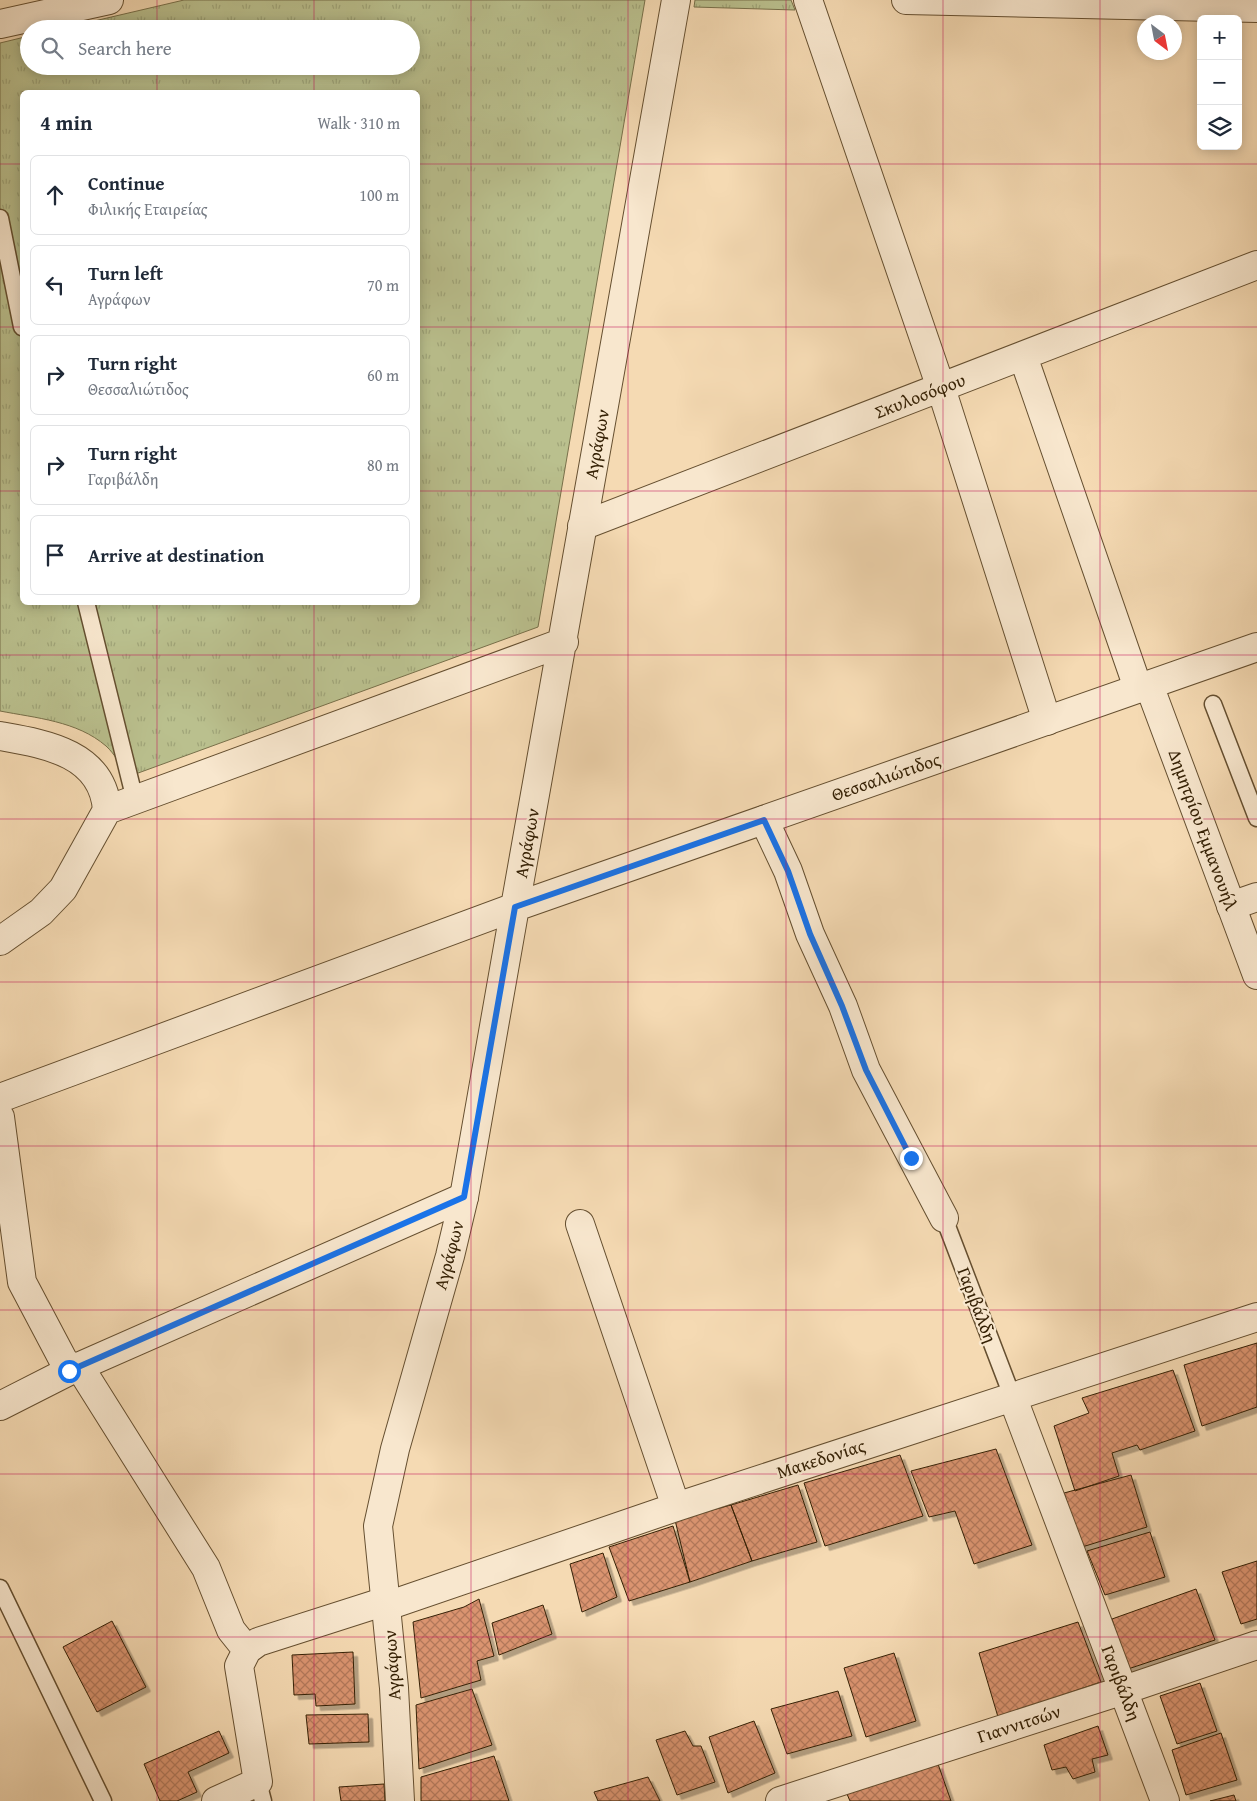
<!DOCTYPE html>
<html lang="en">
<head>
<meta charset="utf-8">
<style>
  body { margin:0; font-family:"Gentium Book Plus",serif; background:#f2f2f3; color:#1f2937 }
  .controls { position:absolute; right:15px; top:15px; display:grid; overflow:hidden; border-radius:8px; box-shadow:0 2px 12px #0003 }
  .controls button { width:45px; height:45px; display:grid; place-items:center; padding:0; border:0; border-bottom:1px solid #e0e1e3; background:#fff; color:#1f2937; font:25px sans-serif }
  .compass { position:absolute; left:1137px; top:15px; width:45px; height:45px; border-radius:50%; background:#fff; box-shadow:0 2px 12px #0003; rotate:148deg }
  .stop { position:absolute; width:15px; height:15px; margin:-11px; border:4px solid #1a73e8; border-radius:50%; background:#fff }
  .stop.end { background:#1a73e8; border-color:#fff; box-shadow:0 1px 5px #0008 }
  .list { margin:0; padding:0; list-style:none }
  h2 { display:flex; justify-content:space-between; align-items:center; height:65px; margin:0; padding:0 20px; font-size:21px }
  h2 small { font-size:16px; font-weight:400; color:#747a83 }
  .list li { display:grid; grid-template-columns:32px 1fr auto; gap:15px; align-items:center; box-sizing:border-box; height:80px; margin:0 10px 10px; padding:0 10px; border:1px solid #e0e1e3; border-radius:8px }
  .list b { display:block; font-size:19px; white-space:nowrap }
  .list p { margin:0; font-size:16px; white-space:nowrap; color:#747a83 }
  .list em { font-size:16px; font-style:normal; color:#747a83 }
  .icon { flex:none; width:28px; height:28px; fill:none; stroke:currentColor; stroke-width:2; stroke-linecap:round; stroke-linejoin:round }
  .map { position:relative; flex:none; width:1257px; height:1801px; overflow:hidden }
  .search { position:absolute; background:#fff; box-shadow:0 2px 12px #0003; left:20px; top:20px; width:400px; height:55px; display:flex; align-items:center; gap:12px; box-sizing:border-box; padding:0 18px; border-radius:28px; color:#747a83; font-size:19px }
  .panel { position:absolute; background:#fff; box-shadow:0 2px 12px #0003; left:20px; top:90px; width:400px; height:515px; border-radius:8px }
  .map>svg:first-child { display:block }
</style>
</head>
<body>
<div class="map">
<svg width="1257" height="1801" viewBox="0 0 1257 1801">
  <defs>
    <pattern id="grass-tufts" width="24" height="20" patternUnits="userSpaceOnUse" patternTransform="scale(1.25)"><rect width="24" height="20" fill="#bac08e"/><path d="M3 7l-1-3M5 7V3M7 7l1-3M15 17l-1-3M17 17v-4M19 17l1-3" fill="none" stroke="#a0a579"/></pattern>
    <pattern id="building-cross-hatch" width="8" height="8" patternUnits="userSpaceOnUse" patternTransform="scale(1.25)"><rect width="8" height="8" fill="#da9470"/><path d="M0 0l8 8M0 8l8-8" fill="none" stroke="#b2785a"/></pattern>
    <filter id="shadow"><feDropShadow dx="4.5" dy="4.5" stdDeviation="0" flood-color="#0004"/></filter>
  </defs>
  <rect width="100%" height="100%" fill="#f5dab3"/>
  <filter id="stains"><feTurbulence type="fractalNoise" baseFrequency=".004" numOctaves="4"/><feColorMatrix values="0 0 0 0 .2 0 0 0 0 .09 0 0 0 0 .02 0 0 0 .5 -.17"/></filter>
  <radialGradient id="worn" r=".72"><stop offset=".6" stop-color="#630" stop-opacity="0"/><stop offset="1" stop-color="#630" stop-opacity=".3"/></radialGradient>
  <path fill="url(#grass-tufts)" stroke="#78704a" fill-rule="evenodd" d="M184,0h461l-107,627 -408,149c-9,-9 -15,-22 -24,-30 -29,-25 -70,-28 -106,-35v-668l29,-7v30h382v-37h-351zM22,92h396v510h-396z
    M695,0h96l4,10 -101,-3z"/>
  <path fill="url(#building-cross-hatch)" stroke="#352105" filter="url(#shadow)" d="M1257,1343v64l-55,19 -18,-61z
    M1173,1370l22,61 -55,19 -3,-5 -25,8 7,23 -44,15 -21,-65 35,-13 -7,-15z
    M996,1449l36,96 -58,19 -19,-53 -26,6 -18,-46z
    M900,1455l23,61 -98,30 -21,-63z
    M1131,1475l16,52 -65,20 -18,-54z
    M798,1485l19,57 -65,19 -21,-56z
    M731,1505l21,56 -62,21 -15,-62z
    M673,1526l17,56 -61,19 -20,-54z
    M1150,1532l15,45 -60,18 -18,-44z
    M603,1553l14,44 -35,15 -12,-48z
    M1257,1561v58l-16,5 -19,-52z
    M1196,1589l19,51 -87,29 -16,-50z
    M479,1599l15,57 -17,5 4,19 -60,18 -8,-76 51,-15z
    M543,1605l9,29 -53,21 -7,-32z
    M112,1621l34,66 -49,25 -34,-65z
    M1078,1622l23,60 -103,35 -19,-64z
    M353,1652l2,52 -39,2 -1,-12 -21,1 -2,-40z
    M894,1653l22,68 -50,16 -22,-69z
    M1200,1683l17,48 -40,13 -17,-48z
    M472,1689l20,56 -73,24 -3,-64z
    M838,1691l14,45 -65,18 -16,-45z
    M368,1714l1,28 -60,2 -3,-29z
    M754,1721l21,52 -47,20 -19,-56z
    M1098,1726l10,29 -16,4 3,13 -22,7 -7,-12 -14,3 -8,-25z
    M219,1731l10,22 -41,19 9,20 -20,9h-17l-16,-37z
    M685,1731l8,15h8l14,36 -38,13 -21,-55z
    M1221,1733l16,47 -51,15 -14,-45z
    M494,1756l15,45h-88v-24z
    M938,1764l13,37h-101l-3,-7z
    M648,1777l12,24h-62l-4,-9z
    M384,1784l1,17h-44l-2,-14z
    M1234,1795l2,6h-26z"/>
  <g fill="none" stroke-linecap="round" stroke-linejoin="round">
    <g stroke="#654f30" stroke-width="19">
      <path id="service" d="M0,218l22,109
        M86,602l49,198
        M1213,704l44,114
        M944,1218l68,178
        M0,1588l103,213
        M258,1782l5,19"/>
    </g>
    <g stroke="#654f30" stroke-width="30">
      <path id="minor" d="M808,0l133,388 106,333
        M906,0l351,8
        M0,24l109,-24
        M1023,356l115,332
        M582,526l675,-261
        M0,736c45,8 103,17 107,74l-44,79 -22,23 -41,29
        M107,810l457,-168
        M764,820l24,51 22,63 33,72 23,64 78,148
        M1231,906l26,-9
        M0,1098l515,-191 161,-907
        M0,1117l22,165 47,89
        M580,1224l96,283
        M79,1366l127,202 25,62 16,20
        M1012,1396l153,405
        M0,1406l69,-35 395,-174
        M387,1606l289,-99 581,-190
        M216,1801l42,-19 -19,-116 8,-16 11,-8 128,-41
        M780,1801l344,-111 133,-45"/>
    </g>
    <g stroke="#654f30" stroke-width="30">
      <path id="tertiary" d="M1149,685l108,290
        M400,1801l-6,-113 -16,-162 17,-77 55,-193 14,-59 51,-290 742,-260"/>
    </g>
    <use href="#service" stroke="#f8e7ce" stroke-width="16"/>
    <use href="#minor" stroke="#f8e7ce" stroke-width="28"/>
    <use href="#tertiary" stroke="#f8e7ce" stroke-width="28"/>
  </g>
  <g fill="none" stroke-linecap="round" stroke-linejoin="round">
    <path stroke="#1a73e8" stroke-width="6" d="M69,1371l395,-174 51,-290 249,-87 24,51 22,63 32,72 24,64 45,88"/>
  </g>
  <path fill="none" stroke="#c2185b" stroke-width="1" stroke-opacity="0.55" d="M157,0v29M314,0v29M471,0v1801M628,0v1801M786,0v1801M943,0v1801M1100,0v1801M157,66v26M314,66v26M0,164h22M418,164h839M0,327h22M418,327h839M0,491h22M418,491h839M157,602v1199M314,602v1199M0,655h1257M0,819h1257M0,982h1257M0,1146h1257M0,1310h1257M0,1474h1257M0,1637h1257"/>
  <g text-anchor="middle" stroke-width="4.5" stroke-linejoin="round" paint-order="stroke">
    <g font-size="18" fill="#352105" stroke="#f8e7ce">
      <text transform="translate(920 396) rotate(-21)" y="6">Σκυλοσόφου</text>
      <text transform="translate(597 444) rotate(-80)" y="6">Αγράφων</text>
      <text transform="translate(886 777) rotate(-19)" y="6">Θεσσαλιώτιδος</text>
      <text transform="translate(1203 830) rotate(70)" y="6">Δημητρίου Εμμανουήλ</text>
      <text transform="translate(527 843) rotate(-80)" y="6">Αγράφων</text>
      <text transform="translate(449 1255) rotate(-75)" y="6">Αγράφων</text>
      <text transform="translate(977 1305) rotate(69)" y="6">Γαριβάλδη</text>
      <text transform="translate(821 1459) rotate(-18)" y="6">Μακεδονίας</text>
      <text transform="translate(392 1665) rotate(-94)" y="6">Αγράφων</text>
      <text transform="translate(1121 1683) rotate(69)" y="6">Γαριβάλδη</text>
      <text transform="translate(1019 1724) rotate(-18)" y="6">Γιαννιτσών</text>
    </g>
  </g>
  <rect width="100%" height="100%" filter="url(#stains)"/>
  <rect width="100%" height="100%" fill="url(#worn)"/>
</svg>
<div class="controls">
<button>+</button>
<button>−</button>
<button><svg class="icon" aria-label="layers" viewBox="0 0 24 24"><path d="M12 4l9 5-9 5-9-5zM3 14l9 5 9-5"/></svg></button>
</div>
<svg class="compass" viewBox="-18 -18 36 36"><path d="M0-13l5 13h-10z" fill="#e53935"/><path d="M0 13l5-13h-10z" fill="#747a83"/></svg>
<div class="stop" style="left:69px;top:1371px"></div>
<div class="stop end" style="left:911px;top:1158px"></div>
<div class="search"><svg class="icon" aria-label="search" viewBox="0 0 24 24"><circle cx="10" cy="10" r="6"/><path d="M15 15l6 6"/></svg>Search here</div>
<section class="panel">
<h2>4 min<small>Walk · 310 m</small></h2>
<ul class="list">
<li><svg class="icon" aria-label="ahead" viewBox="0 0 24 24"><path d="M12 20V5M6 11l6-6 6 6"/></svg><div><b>Continue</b><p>Φιλικής Εταιρείας</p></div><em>100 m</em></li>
<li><svg class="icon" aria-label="left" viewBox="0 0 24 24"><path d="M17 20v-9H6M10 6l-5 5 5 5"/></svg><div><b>Turn left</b><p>Αγράφων</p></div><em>70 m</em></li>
<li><svg class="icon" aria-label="right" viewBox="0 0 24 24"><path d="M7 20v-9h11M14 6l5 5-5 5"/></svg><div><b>Turn right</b><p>Θεσσαλιώτιδος</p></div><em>60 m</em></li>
<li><svg class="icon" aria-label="right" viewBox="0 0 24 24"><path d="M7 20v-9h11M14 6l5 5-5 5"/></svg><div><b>Turn right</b><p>Γαριβάλδη</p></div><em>80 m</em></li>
<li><svg class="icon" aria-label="arrive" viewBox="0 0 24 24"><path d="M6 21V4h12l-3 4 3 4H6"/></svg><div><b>Arrive at destination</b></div></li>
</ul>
</section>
</div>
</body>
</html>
